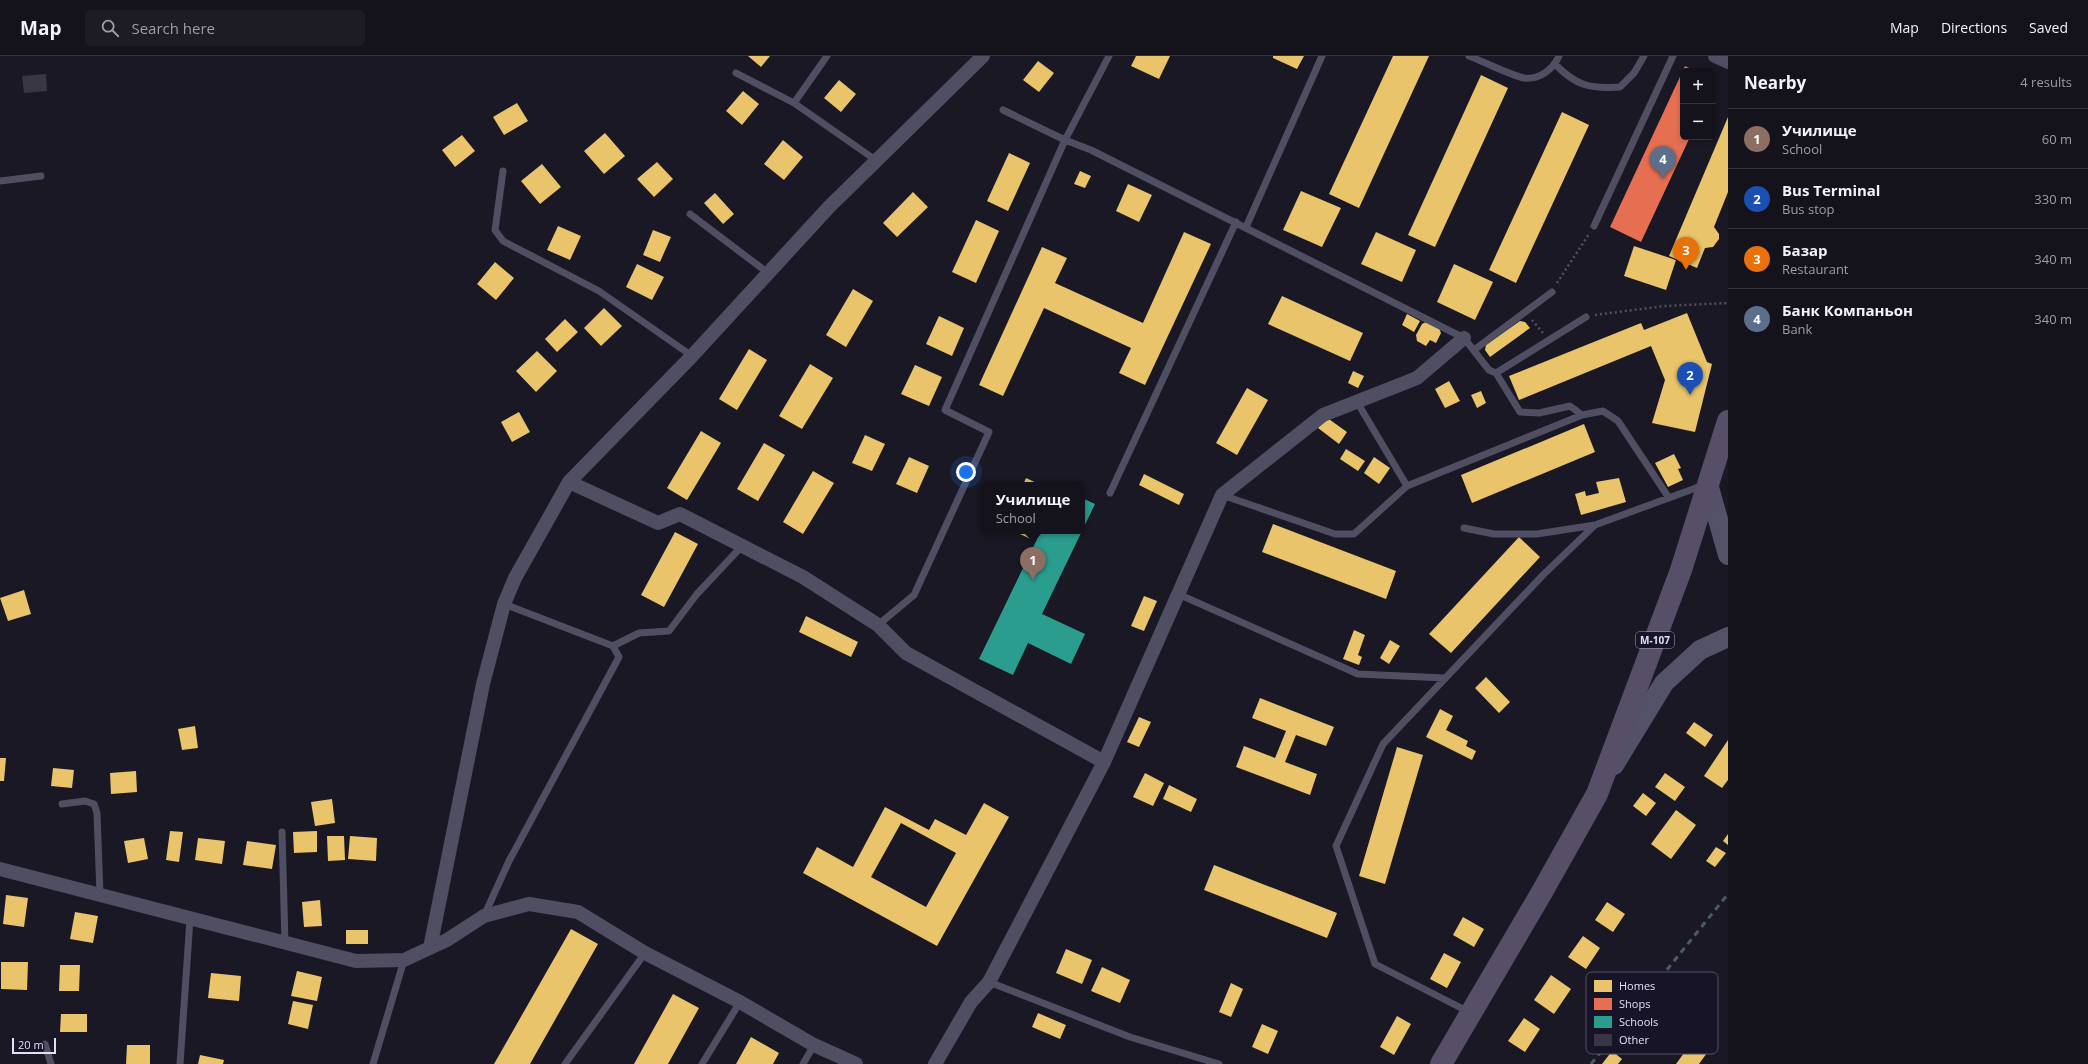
<!DOCTYPE html>
<html lang="en">
<head>
<meta charset="utf-8">
<style>
  body { margin:0; font-family:"Open Sans",sans-serif; background:#1d1b24; color:#f1f3f6 }
  .controls { position:absolute; right:12px; top:12px; display:grid; overflow:hidden; border-radius:6px; box-shadow:0 2px 6px #0003 }
  .controls button { width:36px; height:36px; display:grid; place-items:center; padding:0; border:0; border-bottom:1px solid #33323a; background:#14121b; color:#f1f3f6; font:20px sans-serif }
  .scale { position:absolute; left:12px; bottom:10px; width:44px; box-sizing:border-box; padding-left:4px; border:2px solid #e2defb; border-top:0; font-size:11px; line-height:14px; white-space:nowrap; color:#e2defb; -webkit-text-stroke:3px #171428; paint-order:stroke }
  .you { position:absolute; left:966px; top:416px; width:14px; height:14px; margin:-10px; border:3px solid #fff; border-radius:50%; background:#1a73e8; box-shadow:0 0 0 6px #1a73e833 }
  .badge { display:grid; place-items:center; width:26px; height:26px; border-radius:50%; background:#9c99b0; color:#fff; font-size:13px; font-weight:700 }
  .pin { position:absolute; translate:-50% -33px; filter:drop-shadow(0 1px 2px #0008) }
  .pin::after { content:''; position:absolute; top:21px; width:14px; height:12px; background:inherit; clip-path:polygon(0 0,100% 0,50% 100%) }
  .popup { position:absolute; left:981px; top:426px; width:104px; height:52px; box-sizing:border-box; display:grid; place-content:center; border-radius:6px; background:#14121b; filter:drop-shadow(0 1px 3px #0005); font-size:13px; white-space:nowrap; color:#9d9ea3 }
  .popup b { font-size:15px; color:#f1f3f6 }
  .popup::after { content:''; position:absolute; left:50%; top:100%; margin-left:-8px; border:8px solid transparent; border-top-color:#14121b }
  .list { margin:0; padding:0; list-style:none }
  h2 { display:flex; justify-content:space-between; align-items:center; height:52px; margin:0; padding:0 16px; font-size:17px }
  h2 small { font-size:13px; font-weight:400; color:#9d9ea3 }
  .list li { display:grid; grid-template-columns:26px 1fr auto; gap:12px; align-items:center; box-sizing:border-box; height:60px; padding:0 16px; border-top:1px solid #33323a }
  .list b { display:block; font-size:15px; white-space:nowrap }
  .list p { margin:0; font-size:13px; white-space:nowrap; color:#9d9ea3 }
  .list em { font-size:13px; font-style:normal; color:#9d9ea3 }
  .icon { flex:none; width:22px; height:22px; fill:none; stroke:currentColor; stroke-width:2; stroke-linecap:round; stroke-linejoin:round }
  .map { position:relative; flex:none; width:1728px; height:1008px; overflow:hidden }
  header { display:flex; align-items:center; gap:24px; box-sizing:border-box; height:56px; padding:0 20px; background:#14121b; border-bottom:1px solid #33323a }
  header strong { font-size:19px }
  nav { display:flex; gap:22px; margin-inline-start:auto; font-size:14px }
  .search { width:280px; height:36px; background:#1d1b24; display:flex; align-items:center; gap:10px; box-sizing:border-box; padding:0 14px; border-radius:6px; color:#9d9ea3; font-size:15px }
  main { display:flex }
  aside { flex:1; background:#14121b }
  .map>svg:first-child { display:block }
</style>
</head>
<body>
<header>
<strong>Map</strong>
<div class="search"><svg class="icon" aria-label="search" viewBox="0 0 24 24"><circle cx="10" cy="10" r="6"/><path d="M15 15l6 6"/></svg>Search here</div>
<nav><a>Map</a><a>Directions</a><a>Saved</a></nav>
</header>
<main>
<div class="map">
<svg width="1728" height="1008" viewBox="0 0 1728 1008">
  <rect width="100%" height="100%" fill="#1a1824"/>
  <path fill="#e9c46a" fill-rule="evenodd" d="M748,0h22l-9,11z
    M1136,0h34l-11,23 -28,-13z
    M1273,0h31l-7,13 -24,-11z
    M1393,0h36l-70,152 -30,-14z
    M1038,5l16,12 -15,19 -16,-12z
    M1481,19l27,13 -73,159 -27,-12z
    M839,24l17,14 -15,18 -17,-14z
    M743,35l16,13 -17,21 -16,-14z
    M517,47l11,18 -24,14 -11,-18z
    M1562,56l27,13 -73,158 -27,-13z
    M1728,61v75l-14,35 5,7v5l-6,8 -8,1 -8,20 -28,-12z
    M605,77l20,23 -21,18 -20,-23z
    M462,79l13,16 -20,16 -13,-17z
    M783,84l20,17 -19,23 -20,-16z
    M1009,97l21,10 -22,48 -21,-10z
    M657,106l16,17 -19,18 -17,-18z
    M542,108l19,23 -21,17 -19,-23z
    M1080,115l11,5 -6,12 -11,-4z
    M1128,128l24,11 -13,27 -23,-11z
    M1301,135l40,17 -19,39 -39,-17z
    M913,136l15,15 -31,30 -14,-14z
    M715,137l19,21 -11,10 -19,-21z
    M976,164l23,11 -23,52 -24,-11z
    M558,170l23,10 -11,24 -23,-10z
    M653,174l18,7 -11,25 -17,-7z
    M1184,176l27,12 -66,141 -26,-12 12,-25 -87,-40 -41,88 -24,-11 63,-138 25,11 -12,25 88,40z
    M1376,176l40,18 -14,32 -41,-18z
    M1634,190l42,14 -10,30 -42,-14z
    M495,206l19,16 -18,22 -19,-16z
    M637,208l27,13 -12,23 -26,-13z
    M1454,208l39,18 -18,38 -38,-18z
    M853,233l20,12 -27,46 -20,-12z
    M1282,240l81,37 -13,28 -82,-37z
    M604,252l18,18 -21,20 -17,-18z
    M1687,257l20,49 5,2 -17,68 -43,-9 13,-43 -14,-34 -132,54 -10,-24 132,-53 3,7z
    M1407,258l13,7 -6,11 -12,-7z
    M939,260l25,12 -12,28 -26,-12z
    M565,263l13,13 -21,20 -12,-13z
    M1520,265l5,1 5,6 -40,29 -5,-7 1,-5z
    M1426,266l13,6 2,5 -5,10 -6,-3 -4,6 -9,-5 -1,-6 6,-11z
    M749,293l18,11 -30,50 -18,-11z
    M537,295l20,20 -21,21 -20,-21z
    M810,308l23,14 -31,51 -23,-13z
    M915,309l27,12 -13,29 -28,-12z
    M1353,315l11,5 -6,12 -10,-5z
    M1449,325l11,20 -15,7 -10,-19z
    M1247,332l21,12 -31,55 -21,-12z
    M1481,335l5,12 -9,5 -6,-13z
    M519,356l11,20 -18,10 -11,-20z
    M1326,361l21,15 -8,12 -21,-16z
    M1584,368l11,28 -123,51 -11,-28z
    M701,375l20,12 -34,57 -20,-12z
    M865,379l20,9 -13,27 -20,-8z
    M764,387l21,12 -27,46 -21,-12z
    M1346,393l19,12 -7,10 -18,-12z
    M1674,398l7,14 -3,1 5,11 -15,7 -13,-24z
    M909,401l20,9 -12,27 -21,-9z
    M1374,401l16,11 -11,16 -15,-11z
    M813,415l21,12 -31,51 -20,-12z
    M1144,418l40,20 -5,11 -40,-20z
    M1026,422l15,7h-18z
    M1619,422l7,24 -45,13 -6,-21 10,-3 1,5 13,-3 -3,-11z
    M1273,468l123,47 -10,28 -124,-47z
    M1013,475h25l-5,9z
    M675,476l23,12 -34,63 -23,-12z
    M1519,481l21,20 -89,96 -22,-19z
    M24,534l7,24 -23,7 -8,-23z
    M1144,540l13,5 -13,30 -13,-5z
    M806,560l52,26 -7,15 -52,-25z
    M1354,574l11,5 -7,20 4,2 -3,8 -16,-6z
    M1390,584l10,6 -11,18 -9,-6z
    M1486,621l24,25 -11,11 -24,-25z
    M1260,642l74,29 -8,19 -30,-11 -11,27 32,12 -7,21 -74,-28 8,-21 31,12 11,-27 -34,-13z
    M1440,653l13,7 -7,14 22,11 -2,5 10,5 -4,9 -46,-23z
    M1139,661l12,5 -12,25 -12,-5z
    M1694,666l19,13 -8,12 -19,-14z
    M195,670l3,22 -16,2 -4,-21z
    M1728,684v40l-6,8 -18,-12z
    M1397,691l26,8 -38,129 -26,-8z
    M0,702h6l-2,23h-4z
    M53,712l21,2 -2,18 -21,-2z
    M136,715l1,21 -26,2 -1,-21z
    M1145,717l19,10 -11,23 -20,-9z
    M1665,717l20,14 -10,14 -20,-14z
    M1169,729l28,14 -6,13 -28,-13z
    M1643,737l13,10 -10,13 -13,-10z
    M332,743l3,24 -20,3 -4,-24z
    M984,747l25,14 -72,129 -134,-73 14,-26 36,20 32,-60 44,23 6,-11 31,16zM901,767l55,30 -30,54 -55,-30z
    M1676,754l20,15 -25,34 -20,-15z
    M170,775l13,1 -4,30 -13,-2z
    M317,775v21l-23,1 -1,-21z
    M1728,778v11l-5,-4z
    M327,780h17l1,24 -17,1z
    M350,780l27,2 -1,23 -28,-2z
    M144,782l4,21 -20,4 -4,-22z
    M198,782l27,3 -3,23 -27,-4z
    M247,785l29,4 -4,24 -29,-4z
    M1716,791l10,6 -11,14 -9,-6z
    M1214,809l123,48 -10,25 -123,-48z
    M6,839l22,3 -4,29 -21,-3z
    M320,844l2,26 -18,1 -2,-25z
    M1607,846l18,12 -12,18 -18,-12z
    M75,856l23,4 -5,27 -23,-4z
    M1463,861l21,12 -10,18 -21,-12z
    M571,873l27,15 -68,120h-36z
    M346,874h22v14h-22z
    M1583,880l17,12 -14,21 -18,-12z
    M1066,893l26,11 -10,24 -26,-11z
    M1444,897l17,9 -14,26 -17,-9z
    M1,906h27l-1,28 -26,-1z
    M60,909h20l-1,26h-20z
    M1102,911l28,13 -10,23 -29,-12z
    M297,915l25,6 -5,24 -26,-5z
    M211,917l30,3 -2,25 -31,-3z
    M1551,919l20,14 -17,25 -20,-14z
    M1665,926l49,33 -5,8 -49,-33z
    M1231,927l12,6 -12,28 -12,-5z
    M673,938l26,14 -31,56h-34z
    M293,945l20,4 -5,24 -20,-5z
    M1038,957l28,12 -6,14 -28,-12z
    M61,958h26v18h-27z
    M1397,960l14,8 -17,31 -14,-8z
    M1524,962l16,11 -15,23 -17,-11z
    M1262,968l16,7 -10,23 -16,-7z
    M1633,969l9,7 -17,21 -9,-6z
    M1697,979l15,11 -13,18h-23z
    M751,981l28,16 -6,11h-37z
    M127,989h23v19h-24z
    M1612,995l10,8 -4,5h-16z
    M200,999l24,5 -1,4h-25z"/>
  <path fill="#e76f51" d="M1685,10l11,5h-13v66h7l-49,105 -31,-15z"/>
  <path fill="#2a9d8f" d="M1082,442l13,6 -53,110 43,20 -14,30 -43,-21 -15,32 -34,-16 62,-128h41z"/>
  <path fill="#393745" d="M46,18l1,17 -23,2 -2,-17z"/>
  <g fill="none" stroke-linecap="round" stroke-linejoin="round">
    <path stroke="#4a5460" stroke-width="2.5" stroke-dasharray="2 3" stroke-linecap="butt" d="M1557,227l32,-49
      M1595,259l69,-9 64,-3
      M1532,264l11,13"/>
    <path stroke="#504e62" stroke-width="7" d="M1469,0c13,5 43,20 55,22 16,2 29,-9 35,-22
      M1555,8c21,22 35,25 65,23l14,-14 10,-17
      M736,17l58,30 83,58
      M794,47l33,-47
      M1003,54l62,30 26,10 373,188 25,32 7,3 90,-56
      M503,115l-8,59 8,11 96,50 93,65
      M0,125l41,-5
      M690,158l78,59
      M1594,170l79,-170
      M1246,171l76,-171
      M1474,294l78,-58
      M1496,317l24,39 19,1 31,-7 12,9
      M1357,346l50,84
      M1110,437l126,-271
      M1222,439l113,39h19l53,-48 175,-71 21,-4 15,10 51,77
      M1464,472l30,6h43l58,-9
      M1178,538l180,80 87,4
      M878,569l36,-30 75,-163 -44,-22 120,-270 44,-84
      M613,590l26,-13 30,-2 28,-37 45,-48
      M62,748l23,-3 9,3 3,9 3,82
      M282,776l3,111
      M484,860l25,-55 110,-204 -6,-11 -109,-42
      M989,926l141,55 89,27
      M1469,956l-94,-48 -39,-118 47,-102 160,-169 52,-50 109,-40
      M45,988l6,20
      M180,1008l10,-145
      M373,1008l31,-104
      M565,1008l80,-111
      M702,1008l38,-62
      M803,1008l11,-19"/>
    <path stroke="#504e62" stroke-width="14" d="M1715,0l13,6
      M569,426l89,41 22,-9 123,63 75,48 28,28 198,109
      M0,813l356,92 48,-1 43,-20 37,-24 45,-12 49,8 67,41 95,49 74,43 42,19
      M430,892l53,-264 21,-80 11,-26 54,-96 123,-126 137,-149 154,-151
      M935,1008l36,-62 18,-20 115,-220 118,-267 101,-80 94,-37 47,-40"/>
    <path stroke="#535268" stroke-width="20" d="M1708,428l20,71
      M1614,709l50,-82 36,-33 28,-13"/>
    <path stroke="#574f67" stroke-width="22" d="M1441,1008l101,-172 55,-98 84,-224 47,-149"/>
    <path stroke="#4a5b6a" stroke-width="3" stroke-dasharray="6 5" stroke-linecap="butt" d="M1591,1008l137,-170"/>
  </g>
  <g text-anchor="middle" stroke-width="4" stroke-linejoin="round" paint-order="stroke">
    <rect fill="#171428" stroke="#a5a1bc" stroke-width="1" x="1636" y="576" width="38" height="16" rx="3"/>
    <g font-size="10" font-weight="bold" fill="#e2defb">
      <text x="1655" y="588">М-107</text>
    </g>
  </g>
  <rect x="1586" y="916" width="132" height="82" rx="6" fill="#171428" stroke="#545167" stroke-width="1"/>
  <rect x="1594" y="924" width="18" height="12" fill="#e9c46a"/>
  <rect x="1594" y="942" width="18" height="12" fill="#e76f51"/>
  <rect x="1594" y="960" width="18" height="12" fill="#2a9d8f"/>
  <rect x="1594" y="978" width="18" height="12" fill="#393745"/>
  <g font-size="11" fill="#e2defb">
    <text x="1619" y="934">Homes</text>
    <text x="1619" y="952">Shops</text>
    <text x="1619" y="970">Schools</text>
    <text x="1619" y="988">Other</text>
  </g>
</svg>
<div class="controls">
<button>+</button>
<button>−</button>
</div>
<div class="scale">20 m</div>
<div class="you"></div>
<div class="pin badge" style="left:1033px;top:524px;background:#8d6e63">1</div>
<div class="popup"><b>Училище</b>School</div>
<div class="pin badge" style="left:1690px;top:339px;background:#1a4fb4">2</div>
<div class="pin badge" style="left:1686px;top:214px;background:#e8710a">3</div>
<div class="pin badge" style="left:1663px;top:123px;background:#5c6f8a">4</div>
</div>
<aside>
<h2>Nearby<small>4 results</small></h2>
<ul class="list">
<li><span class="badge" style="background:#8d6e63">1</span><div><b>Училище</b><p>School</p></div><em>60 m</em></li>
<li><span class="badge" style="background:#1a4fb4">2</span><div><b>Bus Terminal</b><p>Bus stop</p></div><em>330 m</em></li>
<li><span class="badge" style="background:#e8710a">3</span><div><b>Базар</b><p>Restaurant</p></div><em>340 m</em></li>
<li><span class="badge" style="background:#5c6f8a">4</span><div><b>Банк Компаньон</b><p>Bank</p></div><em>340 m</em></li>
</ul>
</aside>
</main>
</body>
</html>
